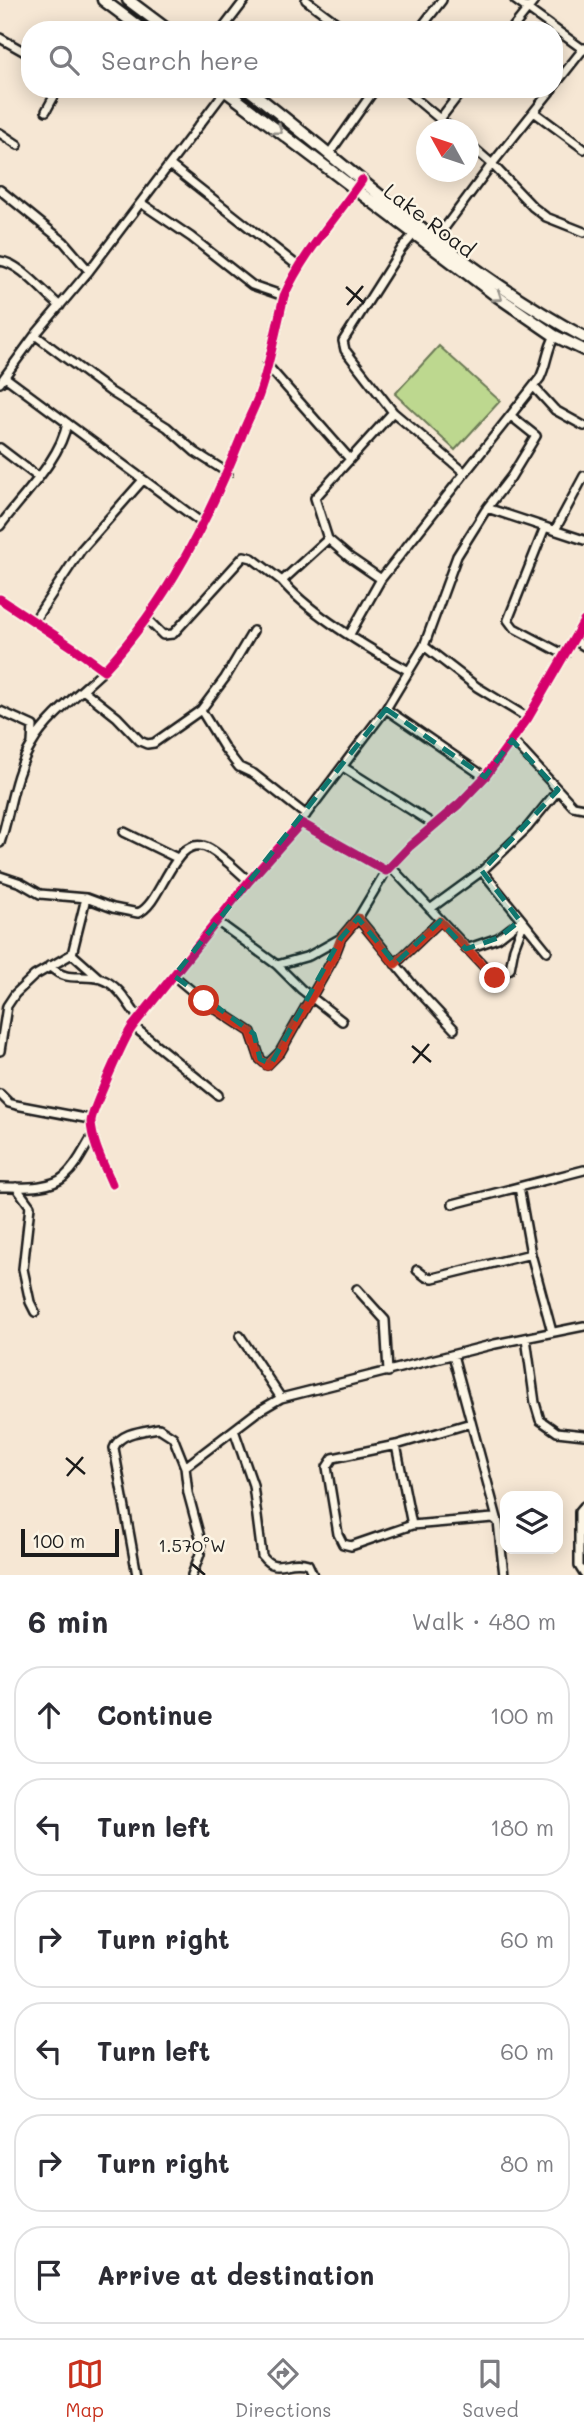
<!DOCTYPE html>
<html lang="en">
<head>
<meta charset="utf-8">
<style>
  body { margin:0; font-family:Mali,sans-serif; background:#f7f7f7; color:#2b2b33 }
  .controls { position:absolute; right:21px; bottom:21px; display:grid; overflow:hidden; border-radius:14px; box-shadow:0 4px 18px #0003 }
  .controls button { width:63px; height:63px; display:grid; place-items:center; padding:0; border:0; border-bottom:2px solid #e1e1e2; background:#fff; color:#2b2b33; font:35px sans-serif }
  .compass { position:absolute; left:416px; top:119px; width:63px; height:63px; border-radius:50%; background:#fff; box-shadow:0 4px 18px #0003; rotate:310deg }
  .scale { position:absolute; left:21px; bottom:18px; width:98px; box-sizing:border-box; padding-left:7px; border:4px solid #1c1c1c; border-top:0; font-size:19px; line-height:24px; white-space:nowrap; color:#1c1c1c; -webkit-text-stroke:5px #fcf5e5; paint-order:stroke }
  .stop { position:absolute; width:21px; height:21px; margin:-16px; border:5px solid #c8321e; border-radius:50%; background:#fff }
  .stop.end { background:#c8321e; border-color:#fff; box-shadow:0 2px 7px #0008 }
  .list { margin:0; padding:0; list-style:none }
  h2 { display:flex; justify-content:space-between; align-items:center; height:91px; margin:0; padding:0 28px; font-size:30px }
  h2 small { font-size:23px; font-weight:400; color:#7c7c81 }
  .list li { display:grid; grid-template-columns:46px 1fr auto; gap:21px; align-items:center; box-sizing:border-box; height:98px; margin:0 14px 14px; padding:0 14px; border:2px solid #e1e1e2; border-radius:28px }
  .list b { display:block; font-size:26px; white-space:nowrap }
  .list em { font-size:23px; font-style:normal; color:#7c7c81 }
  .icon { flex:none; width:38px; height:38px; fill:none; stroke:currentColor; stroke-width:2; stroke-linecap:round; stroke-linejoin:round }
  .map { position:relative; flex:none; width:584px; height:1575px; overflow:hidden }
  .search { position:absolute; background:#fff; box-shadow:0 4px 18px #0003; left:21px; right:21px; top:21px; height:77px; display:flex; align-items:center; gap:18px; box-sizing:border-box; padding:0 24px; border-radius:28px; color:#7c7c81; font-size:26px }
  .sheet { height:763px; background:#fff }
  nav { display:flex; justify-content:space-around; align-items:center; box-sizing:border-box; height:98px; border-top:2px solid #e1e1e2; background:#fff; font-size:19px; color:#7c7c81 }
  nav a { display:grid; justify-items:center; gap:4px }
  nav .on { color:#c8321e }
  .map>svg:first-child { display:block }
</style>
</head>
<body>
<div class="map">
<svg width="584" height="1575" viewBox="0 0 584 1575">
  <rect width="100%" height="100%" fill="#f6e7d4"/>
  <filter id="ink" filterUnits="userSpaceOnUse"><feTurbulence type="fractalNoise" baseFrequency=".0143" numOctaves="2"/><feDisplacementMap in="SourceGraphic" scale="14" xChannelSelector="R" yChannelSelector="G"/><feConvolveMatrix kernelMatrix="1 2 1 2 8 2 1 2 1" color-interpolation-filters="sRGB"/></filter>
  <g filter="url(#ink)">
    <path fill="#bdd88f" stroke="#6c7a56" stroke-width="2" d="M439,346l61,55 -45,49 -60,-56z"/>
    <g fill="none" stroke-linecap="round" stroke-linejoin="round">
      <g stroke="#1c1c1c" stroke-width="12">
        <path id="street" d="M306,0l40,30
          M515,0l69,50
          M222,30l23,-30
          M419,30l23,-30
          M511,30l24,-30
          M0,38l30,17
          M554,86l30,-38
          M404,89l49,41
          M46,111l12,-22
          M534,112l50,37
          M440,119l23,-30
          M0,133l18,12
          M468,143l24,21 41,43 13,10 38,15
          M329,154l46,-65
          M170,165l129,102
          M0,190l64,52 25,29
          M141,203l50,34 61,48 32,11
          M437,238l55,-74 60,-75
          M0,261c20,2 43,31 60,45
          M35,335l76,57 56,35 28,25 33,21
          M267,365l82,93
          M5,377l197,146
          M0,383l35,-48 54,-64 136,-180
          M534,387l21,23 29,16
          M393,412l-48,-62 -2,-9 59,-93 12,-14
          M0,448l38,29
          M487,508l24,-31 25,-41 -25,-20
          M0,526c21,-29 61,-67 67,-103
          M545,527l-37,93 6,8 51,27
          M555,530l29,-54
          M328,539l-13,-41 78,-86 71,60
          M282,581c28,33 89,69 127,90
          M0,599l74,49 30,22c63,-67 104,-150 138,-235 5,-14 12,-26 17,-40 11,-32 17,-66 25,-99 18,-41 48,-74 74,-110
          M147,619l16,16 10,-1 71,-78 8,2 30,23 46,-42 21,18 32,22 159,-201c7,-14 7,-29 15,-42
          M34,621l47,-71 62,-70
          M350,634l31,-55
          M574,640l10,6
          M424,646l33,-90 30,-48 97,32
          M83,690l34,27 23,24 7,3 7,-1 47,-33 24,-32 28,-47
          M201,710l24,39 14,18 15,7 52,41
          M0,711l33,15 -1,17
          M512,740l61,66 11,2
          M343,767l90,57
          M485,777l-99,-68 38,-63 53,41 51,31
          M305,816l81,-107
          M124,832l53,26
          M0,843c11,-33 13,-68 32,-99 14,-25 50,-53 72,-74
          M390,866l105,112 6,-2 9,-7 4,-21 9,-24
          M482,871l45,-43 31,-38
          M0,876l21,7 19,11 46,4 27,10 25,5c25,-9 36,-84 72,-64 14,8 27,22 39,32
          M430,909l52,-38 65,80
          M358,918l54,66 42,45
          M218,922l59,43 24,24 41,32
          M466,949l32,-11 22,-17
          M72,954l27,24
          M395,964l45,-43
          M277,965l32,-9 32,-18
          M49,966c20,18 30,7 52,13 17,5 28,26 38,40
          M174,976l30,25 47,31 9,27 7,6 13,-13 53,-93 8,-21 17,-20 28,-47
          M133,1026l85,69
          M0,1051l7,-45 8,-12 19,-18 38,-22 14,-56
          M0,1094l9,9 7,2 74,14
          M112,1184c-8,-19 -20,-41 -21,-62 -1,-7 35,-88 42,-96l116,-145 52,-58 85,48 24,-25 49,-42 26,-27 43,-59 56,-97
          M0,1187c19,0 50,3 65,-11 12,-10 19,-27 28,-41
          M16,1187l14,19 -7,63 7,33 5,10
          M519,1187l12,67 21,78
          M453,1204l131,-34
          M417,1270l9,7 7,1 98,-24
          M357,1289l28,31 3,52
          M240,1336l41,62
          M526,1338l9,65 5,17 17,12 27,3
          M453,1355l45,167
          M471,1423l-75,22 -63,13 -6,9 11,67 5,10 8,2 61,-21 81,-7 5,4 6,53
          M234,1430l19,55 9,71c14,19 26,1 46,8l5,11
          M396,1445l16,80
          M185,1467l72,-55 24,-14 214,-54 89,-18
          M584,1506l-5,6v54l5,8
          M137,1575l-23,-127c6,-16 30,-17 45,-20l14,9 12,30 3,26 13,48 -1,13 -8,21"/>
      </g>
      <g stroke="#1c1c1c" stroke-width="15">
        <path id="secondary" d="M103,0l40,30
          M128,0l40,30
          M223,89l271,205 61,42 29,14
          M248,89c108,84 216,184 336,248"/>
      </g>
      <use href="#street" stroke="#fcf5e5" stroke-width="7"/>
      <use href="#secondary" stroke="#fcf5e5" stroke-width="10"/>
      <g stroke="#fcf5e5" stroke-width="13">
        <path id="cycleway" d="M0,599l74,49 30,22c63,-67 104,-150 138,-235 5,-14 12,-26 17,-40 11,-32 17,-66 25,-99 19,-43 52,-78 78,-116
          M112,1184c-8,-19 -20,-41 -21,-62 -1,-7 35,-88 42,-96l116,-145 52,-58 85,48 24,-25 49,-42 26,-27 43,-59 56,-97"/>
      </g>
      <use href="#cycleway" stroke="#d6006c" stroke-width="9"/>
    </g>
    <defs><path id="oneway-chevron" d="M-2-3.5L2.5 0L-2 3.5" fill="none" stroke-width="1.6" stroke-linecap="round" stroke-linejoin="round" transform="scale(1.75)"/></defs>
    <g stroke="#97938b">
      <use href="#oneway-chevron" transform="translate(278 130) rotate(37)"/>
      <use href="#oneway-chevron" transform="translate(498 297) rotate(35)"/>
    </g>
  </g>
  <g fill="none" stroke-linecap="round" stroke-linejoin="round" filter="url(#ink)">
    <path stroke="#c8321e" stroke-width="9" d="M204,1001l47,31 9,27 7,7 13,-14 53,-93 8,-21 17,-20 37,46 45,-43 55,57"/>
  </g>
  <path fill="#0f766e" fill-opacity="0.2" stroke="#0f766e" stroke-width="5" stroke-dasharray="14 9" stroke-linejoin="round" d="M386,709l99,68 27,-37 46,50 -76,81 38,50 -22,17 -32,11 -26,-28 -45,43 -37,-46 -17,20 -70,126 -11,-5 -6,-25 -80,-58z"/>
  <path fill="none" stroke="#1c1c1c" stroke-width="2.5" d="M346,287l18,16M347,305l16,-19M412,1046l19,16M413,1063l16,-19M66,1458l19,16M67,1476l16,-19M192,1564l13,11"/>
  <g text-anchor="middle" stroke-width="5" stroke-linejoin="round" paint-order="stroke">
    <g font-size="21" fill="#1c1c1c" stroke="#fcf5e5">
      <text transform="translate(429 221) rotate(37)" y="7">Lake Road</text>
    </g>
  </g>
  <g font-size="18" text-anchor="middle" fill="#1c1c1c" stroke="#fcf5e5" stroke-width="5" stroke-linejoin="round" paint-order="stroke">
    <text x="192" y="1552">1.570°W</text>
  </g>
</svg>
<div class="controls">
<button><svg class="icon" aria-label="layers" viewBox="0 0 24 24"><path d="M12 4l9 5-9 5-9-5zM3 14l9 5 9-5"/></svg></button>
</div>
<svg class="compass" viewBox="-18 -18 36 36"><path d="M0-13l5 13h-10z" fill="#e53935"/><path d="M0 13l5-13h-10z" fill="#7c7c81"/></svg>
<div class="scale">100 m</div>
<div class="stop" style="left:204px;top:1001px"></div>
<div class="stop end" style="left:495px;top:978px"></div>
<div class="search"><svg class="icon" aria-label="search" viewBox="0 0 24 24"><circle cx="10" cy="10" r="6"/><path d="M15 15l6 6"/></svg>Search here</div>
</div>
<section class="sheet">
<h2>6 min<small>Walk · 480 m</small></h2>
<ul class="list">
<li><svg class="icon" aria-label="ahead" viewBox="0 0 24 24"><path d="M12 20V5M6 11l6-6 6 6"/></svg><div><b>Continue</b></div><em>100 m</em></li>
<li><svg class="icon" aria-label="left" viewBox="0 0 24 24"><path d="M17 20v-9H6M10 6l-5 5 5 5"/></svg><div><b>Turn left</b></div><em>180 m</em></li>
<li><svg class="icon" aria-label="right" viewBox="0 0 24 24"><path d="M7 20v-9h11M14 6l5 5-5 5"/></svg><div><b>Turn right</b></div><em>60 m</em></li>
<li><svg class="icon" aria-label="left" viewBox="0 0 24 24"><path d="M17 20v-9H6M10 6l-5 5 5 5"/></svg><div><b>Turn left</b></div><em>60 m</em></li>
<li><svg class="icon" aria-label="right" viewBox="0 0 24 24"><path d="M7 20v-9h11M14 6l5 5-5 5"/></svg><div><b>Turn right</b></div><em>80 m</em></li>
<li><svg class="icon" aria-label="arrive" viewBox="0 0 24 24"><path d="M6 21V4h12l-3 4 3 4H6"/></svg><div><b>Arrive at destination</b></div></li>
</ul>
</section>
<nav>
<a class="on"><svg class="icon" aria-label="map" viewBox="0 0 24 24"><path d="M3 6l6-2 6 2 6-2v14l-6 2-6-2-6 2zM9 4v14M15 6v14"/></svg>Map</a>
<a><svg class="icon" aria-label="directions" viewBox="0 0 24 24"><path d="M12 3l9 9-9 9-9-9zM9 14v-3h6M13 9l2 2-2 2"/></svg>Directions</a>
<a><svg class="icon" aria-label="saved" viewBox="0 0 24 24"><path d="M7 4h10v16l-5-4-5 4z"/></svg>Saved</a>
</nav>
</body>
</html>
